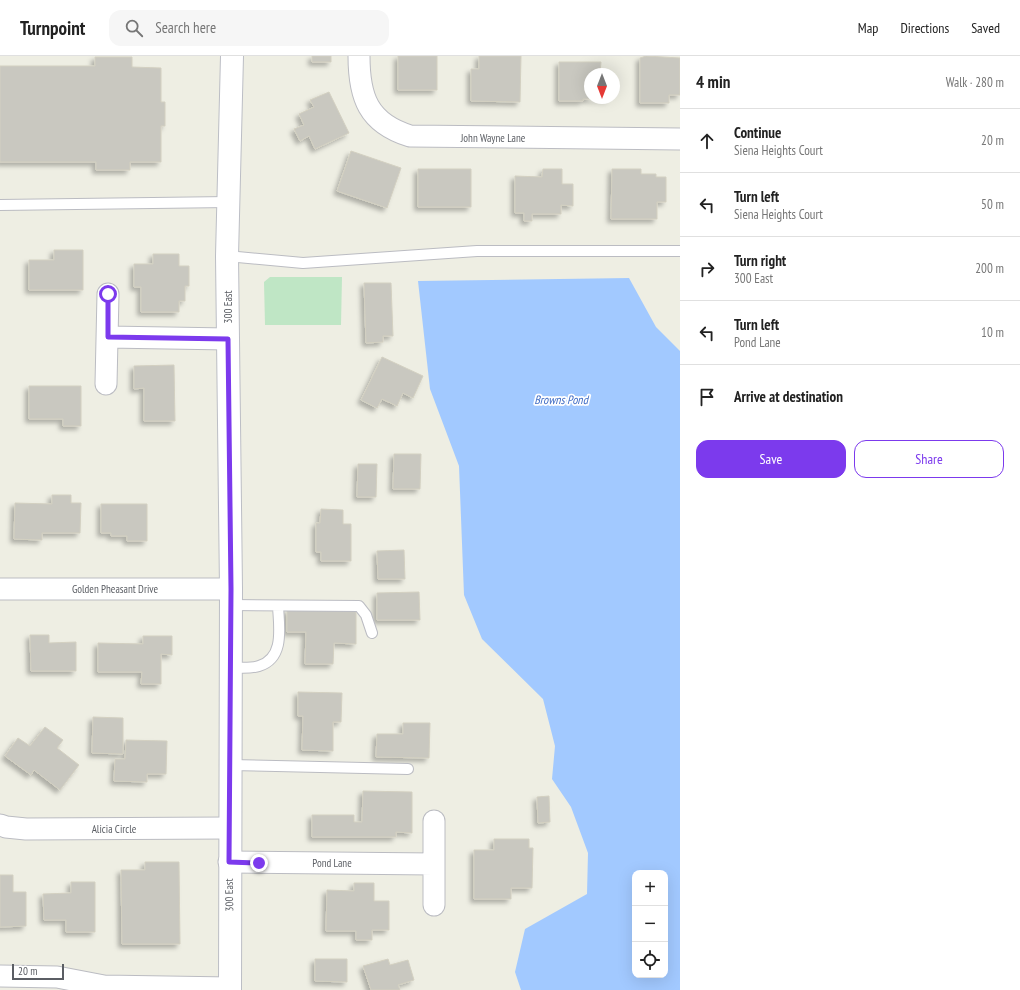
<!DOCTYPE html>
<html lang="en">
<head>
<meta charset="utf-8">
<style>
  body { margin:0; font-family:"PT Sans Narrow",sans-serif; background:#f6f6f6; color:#222 }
  .controls { position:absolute; right:12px; bottom:12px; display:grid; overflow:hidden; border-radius:8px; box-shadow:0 4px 16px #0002 }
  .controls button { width:36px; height:36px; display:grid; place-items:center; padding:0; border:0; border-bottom:1px solid #e0e0e0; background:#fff; color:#222; font:20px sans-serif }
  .compass { position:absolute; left:584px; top:12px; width:36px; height:36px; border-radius:50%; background:#fff; box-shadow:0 4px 16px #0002; rotate:180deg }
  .scale { position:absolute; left:12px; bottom:10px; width:52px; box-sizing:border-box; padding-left:4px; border:2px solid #5b5e64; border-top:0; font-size:11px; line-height:14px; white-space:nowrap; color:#5b5e64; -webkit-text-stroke:3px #fff; paint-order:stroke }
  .stop { position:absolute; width:12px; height:12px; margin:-9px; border:3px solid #7c3aed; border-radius:50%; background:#fff }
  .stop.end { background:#7c3aed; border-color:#fff; box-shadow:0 1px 4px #0008 }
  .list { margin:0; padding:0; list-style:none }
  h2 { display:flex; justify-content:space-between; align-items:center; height:52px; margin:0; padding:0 16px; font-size:17px }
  h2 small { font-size:13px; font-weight:400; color:#767676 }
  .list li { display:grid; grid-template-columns:26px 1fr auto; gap:12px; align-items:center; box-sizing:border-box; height:64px; padding:0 16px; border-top:1px solid #e0e0e0 }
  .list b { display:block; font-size:15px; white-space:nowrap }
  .list p { margin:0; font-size:13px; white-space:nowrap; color:#767676 }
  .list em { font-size:13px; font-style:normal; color:#767676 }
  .actions { display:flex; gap:8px; padding:12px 16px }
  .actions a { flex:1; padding:9px 0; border:1px solid #7c3aed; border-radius:12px; text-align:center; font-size:14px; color:#7c3aed }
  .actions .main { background:#7c3aed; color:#fff }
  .icon { flex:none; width:22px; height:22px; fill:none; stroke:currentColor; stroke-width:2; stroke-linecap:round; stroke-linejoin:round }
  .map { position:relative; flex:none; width:680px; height:934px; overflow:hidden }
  header { display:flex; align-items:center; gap:24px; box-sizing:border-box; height:56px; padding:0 20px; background:#fff; border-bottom:1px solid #e0e0e0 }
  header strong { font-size:19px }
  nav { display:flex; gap:22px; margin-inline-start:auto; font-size:14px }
  .search { width:280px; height:36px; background:#f6f6f6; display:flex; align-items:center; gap:10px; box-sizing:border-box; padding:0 14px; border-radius:12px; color:#767676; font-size:15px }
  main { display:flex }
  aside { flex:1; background:#fff }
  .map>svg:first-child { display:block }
</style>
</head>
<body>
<header>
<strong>Turnpoint</strong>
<div class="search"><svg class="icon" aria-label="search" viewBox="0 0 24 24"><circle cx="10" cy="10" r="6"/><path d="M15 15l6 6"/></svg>Search here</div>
<nav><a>Map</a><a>Directions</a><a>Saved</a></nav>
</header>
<main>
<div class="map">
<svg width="680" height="934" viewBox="0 0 680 934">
  <defs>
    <filter id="shadow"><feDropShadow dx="-3.5" dy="3.5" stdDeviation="2" flood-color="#0004"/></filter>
  </defs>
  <rect width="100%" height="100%" fill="#eeeee3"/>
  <path fill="#bfe6c5" d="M270,221h72l-1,48h-76l-1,-43z"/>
  <path fill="#a2c9ff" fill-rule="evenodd" d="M629,222l27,49 24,24v639h-159l-6,-18 10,-43 62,-35 1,-41 -17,-46 -19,-28 3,-33 -12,-47 -61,-60 -18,-44 -5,-129 -29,-77 -12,-108zM635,817h30v102h-30z"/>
  <path fill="#c9c8c0" stroke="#d3d0c1" filter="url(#shadow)" d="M312,0h19v6h-19z
    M398,0h39v34h-39z
    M479,0h42l-1,46 -49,-1v-32h8z
    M646,0l34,2v37h-11v8h-29v-45z
    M95,1h37v10l29,1v34h4v24h-4v36h-31v8h-34v-8h-96v-96h95z
    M559,6h42l-1,12h-10v24l20,1h-27v2h-24z
    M329,36l20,41 -34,16 -6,-13 -9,5 -6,-12 10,-4 -5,-11 15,-7 -4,-7z
    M351,95l50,17 -14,40 -50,-17z
    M418,113h53v38h-53z
    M543,113h19v15h11v22l-12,-1v9h-29v7h-8v-8h-9v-37l27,1z
    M612,113h29v5h15v3h10v25h-9v17h-46z
    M54,194h29v40h-54v-30h25z
    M153,198h26v12h10v20h-4v15h-6v11h-38v-25h-7v-23h19z
    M364,227h27l2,53h-10v6l-17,1z
    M382,301l41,19 -10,22 -10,-5 -6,13 -15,-7 -5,9 -16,-8z
    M174,309l1,56h-31v-33l-10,1v-23z
    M29,330h52v40h-18v-7h-34z
    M394,398h27l-1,35h-27z
    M358,408h19l-1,33h-19z
    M52,439h19v8h10l-1,30h-38v7l-28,-1 1,-36 37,1z
    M101,448h46v37h-20v-5h-16v-3h-10z
    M321,453l22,1v14h8v37h-30v-9h-5v-29h4z
    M404,494l1,29h-27l-1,-28z
    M419,536l1,28h-43v-27z
    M287,554l69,1v33l-22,-1 -1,21h-28l1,-32h-19z
    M30,579h19v8l27,-1v29h-45z
    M143,580h29v19l-11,-1v30h-20l1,-12h-44v-29l45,1z
    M298,636l44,1 -1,29h-8v29l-31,-1 1,-34h-5z
    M93,661l30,1v36l-31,-1z
    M403,667h27l-1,35 -53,-1 1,-23h26z
    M45,671l18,13 -6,8 22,17 -19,25 -26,-20 -3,5 -26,-19 13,-18 12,8z
    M126,684l41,1 -1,33h-19v8l-33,-1 1,-22h10z
    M363,735l49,1v41l-16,-1v5h-84v-22h42v7h8z
    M549,740l1,26 -12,1 -1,-26z
    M494,783h35v9h4l-1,40h-21v11h-37v-49h20z
    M145,806h34l1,82h-58l-1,-74h24z
    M0,819h13v17h13v34l-26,1z
    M71,826h24v50h-29v-12h-22l-1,-26 28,-1z
    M354,827h20v18h15v29h-17v10h-16v-9h-30l1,-41 27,1z
    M315,903h32v23l-32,-1z
    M388,903l2,6 18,-5 6,20 -16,5 2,5h-29l-8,-24z"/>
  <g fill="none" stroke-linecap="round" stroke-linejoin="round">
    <g stroke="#bbbcc2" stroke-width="12">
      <path id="lane" d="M0,149l229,-3
        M227,200l76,7 174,-12h203
        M231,549l128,1 7,9 6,18
        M230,612c9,-1 20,1 29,-2 26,-8 20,-39 19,-60
        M229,709l179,4"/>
    </g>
    <g stroke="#bbbcc2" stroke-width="23">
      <path id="street" d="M359,0c0,41 9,67 51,80l270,3
        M108,281l120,2
        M106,328l2,-90
        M0,533h231
        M434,765v84
        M0,769l6,2 20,2 203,-1
        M229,806l205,2
        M0,920l57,1 47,9 126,2"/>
    </g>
    <g stroke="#bcbec5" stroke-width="24">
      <path id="secondary" d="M230,934l1,-401 -4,-333 5,-200"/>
    </g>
    <use href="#lane" stroke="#fff" stroke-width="10"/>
    <use href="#street" stroke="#fff" stroke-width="21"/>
    <use href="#secondary" stroke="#fff" stroke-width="22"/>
  </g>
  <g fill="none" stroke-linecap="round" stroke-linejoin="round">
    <path stroke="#7c3aed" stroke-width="5" d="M108,238v43l120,2 3,250 -2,273 30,1"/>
  </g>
  <g text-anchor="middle" stroke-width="3.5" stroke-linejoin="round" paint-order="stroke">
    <g font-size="11" fill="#5b5e64" stroke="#fff">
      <text x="493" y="86">John Wayne Lane</text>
      <text transform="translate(228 251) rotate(-90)" y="4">300 East</text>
      <text x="115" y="537">Golden Pheasant Drive</text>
      <text x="114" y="777">Alicia Circle</text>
      <text x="332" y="811">Pond Lane</text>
      <text transform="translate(229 839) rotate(-91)" y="4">300 East</text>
    </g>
    <g font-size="12" font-style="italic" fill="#426ec5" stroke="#fff">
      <text x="561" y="348">Browns Pond</text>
    </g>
  </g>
</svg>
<div class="controls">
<button>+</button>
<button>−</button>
<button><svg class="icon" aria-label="locate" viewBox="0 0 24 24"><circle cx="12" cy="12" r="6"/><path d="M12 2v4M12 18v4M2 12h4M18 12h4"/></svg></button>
</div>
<svg class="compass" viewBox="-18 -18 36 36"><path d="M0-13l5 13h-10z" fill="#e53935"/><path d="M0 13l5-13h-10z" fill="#767676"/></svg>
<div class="scale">20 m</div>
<div class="stop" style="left:108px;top:238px"></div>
<div class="stop end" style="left:259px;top:807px"></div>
</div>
<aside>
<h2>4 min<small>Walk · 280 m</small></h2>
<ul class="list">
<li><svg class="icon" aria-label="ahead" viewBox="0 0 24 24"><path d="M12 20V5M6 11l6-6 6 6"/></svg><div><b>Continue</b><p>Siena Heights Court</p></div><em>20 m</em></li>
<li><svg class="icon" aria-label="left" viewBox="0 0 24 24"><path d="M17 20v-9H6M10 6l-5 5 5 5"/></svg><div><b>Turn left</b><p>Siena Heights Court</p></div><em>50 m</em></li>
<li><svg class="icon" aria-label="right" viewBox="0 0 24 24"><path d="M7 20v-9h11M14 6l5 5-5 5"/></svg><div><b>Turn right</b><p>300 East</p></div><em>200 m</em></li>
<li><svg class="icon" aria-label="left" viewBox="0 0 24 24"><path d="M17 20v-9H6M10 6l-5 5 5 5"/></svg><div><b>Turn left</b><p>Pond Lane</p></div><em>10 m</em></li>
<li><svg class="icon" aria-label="arrive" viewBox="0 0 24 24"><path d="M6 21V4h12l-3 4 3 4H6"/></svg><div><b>Arrive at destination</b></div></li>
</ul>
<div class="actions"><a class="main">Save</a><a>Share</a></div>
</aside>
</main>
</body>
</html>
